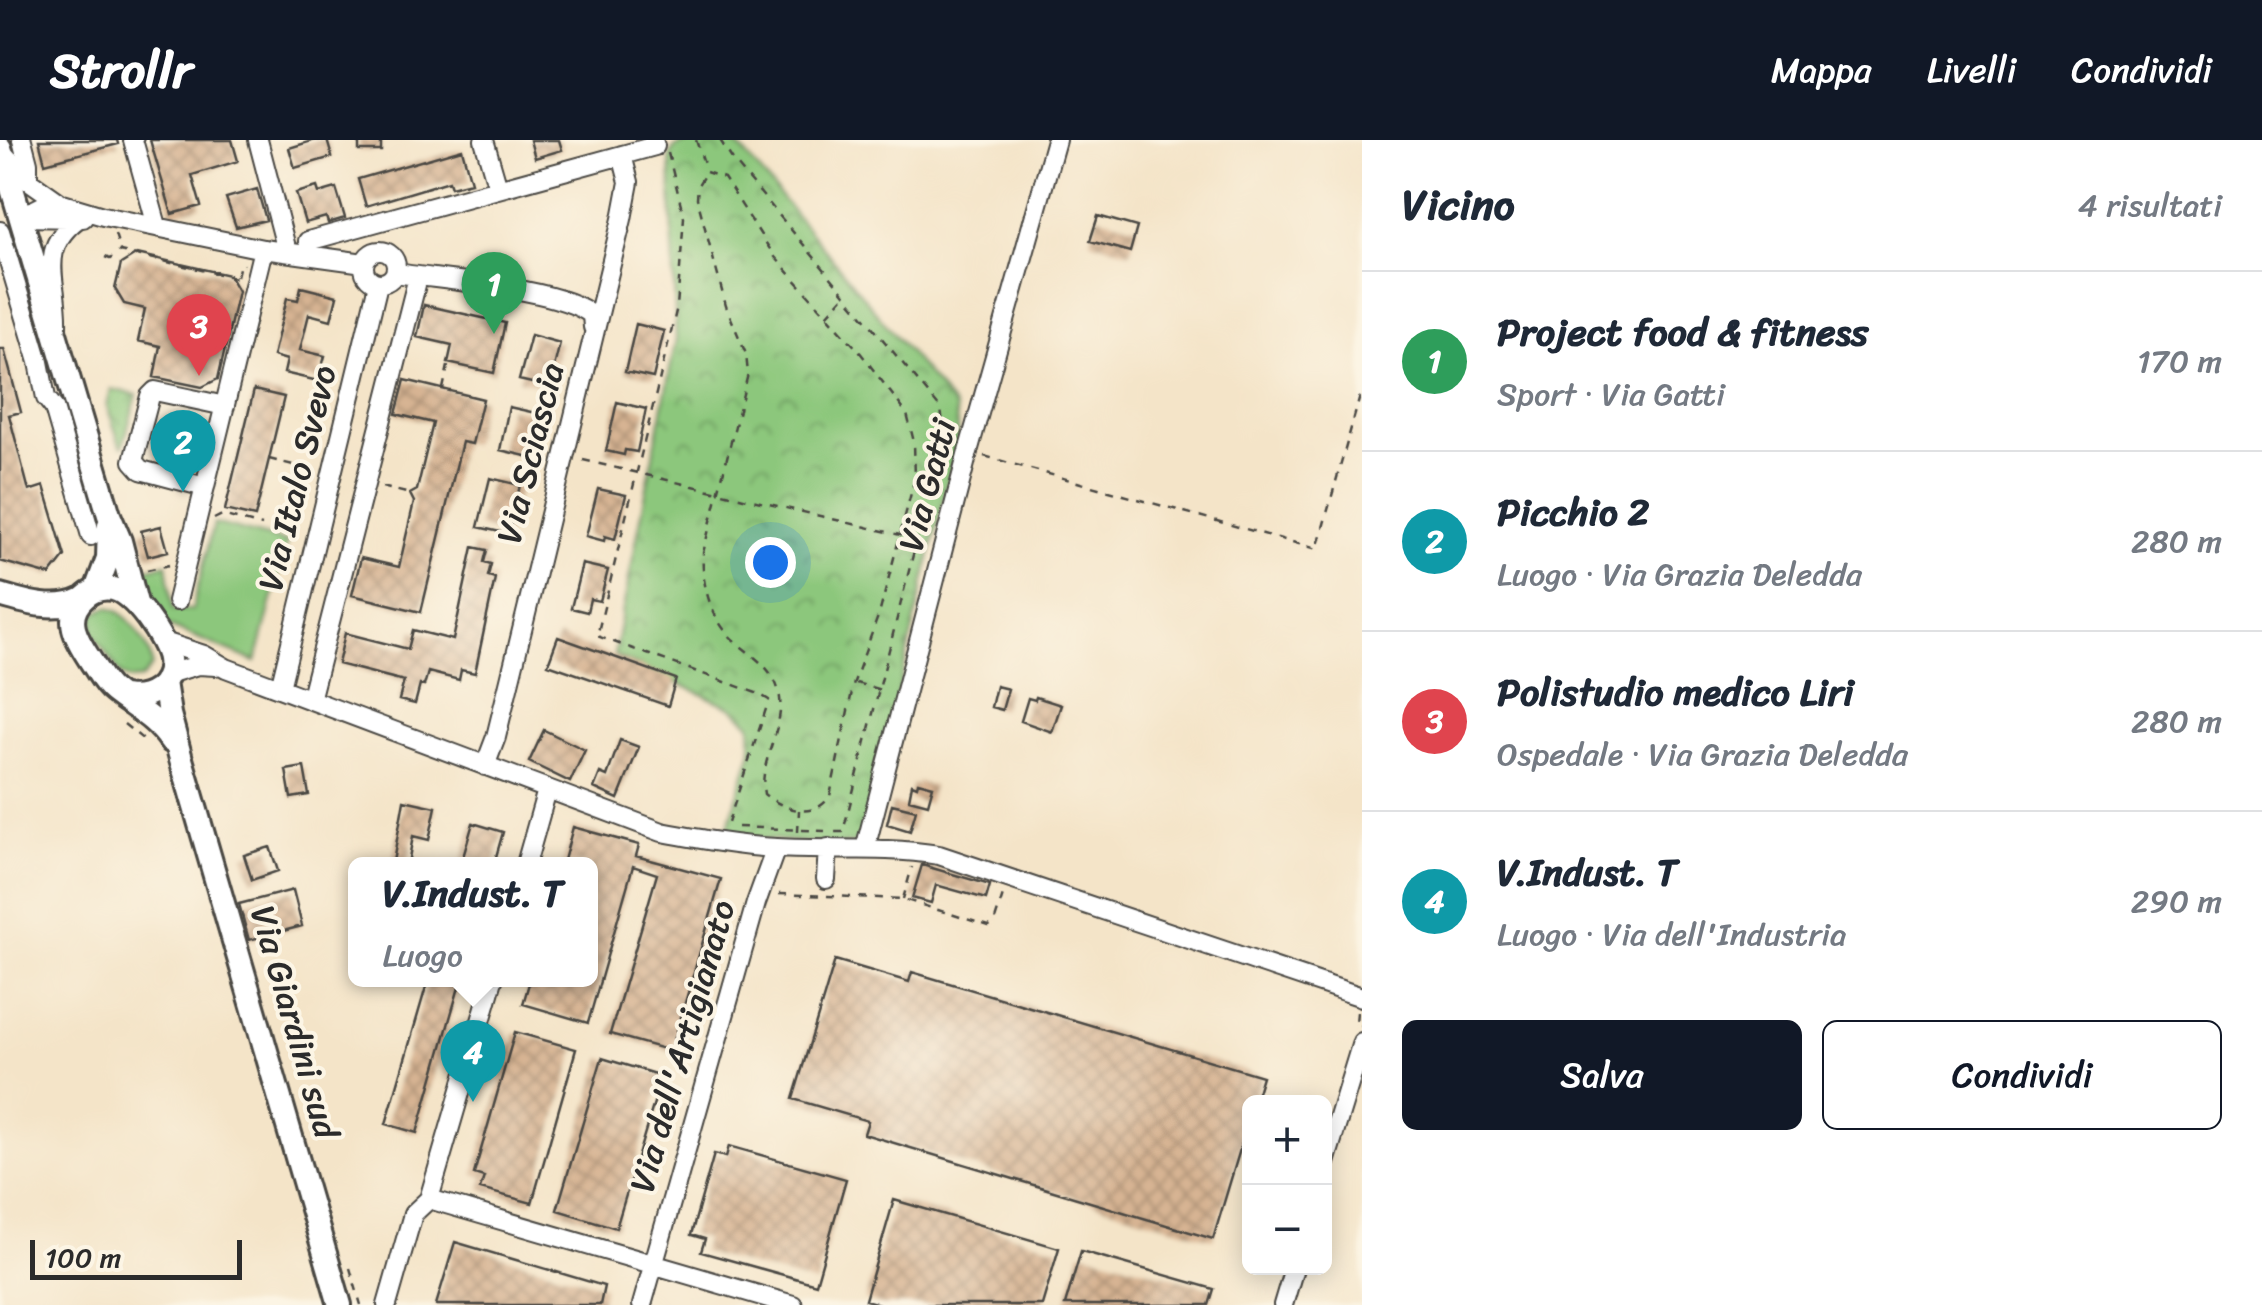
<!DOCTYPE html>
<html lang="it">
<head>
<meta charset="utf-8">
<style>
  body { margin:0; font-family:Sriracha,sans-serif; background:#f2f2f3; color:#1f2937 }
  .controls { position:absolute; right:30px; bottom:30px; display:grid; overflow:hidden; border-radius:15px; box-shadow:0 5px 25px #0003 }
  .controls button { width:90px; height:90px; display:grid; place-items:center; padding:0; border:0; border-bottom:2px solid #e0e1e3; background:#fff; color:#1f2937; font:50px sans-serif }
  .scale { position:absolute; left:30px; bottom:25px; width:212px; box-sizing:border-box; padding-left:10px; border:5px solid #2b2b2b; border-top:0; font-size:28px; line-height:35px; white-space:nowrap; color:#2b2b2b; -webkit-text-stroke:8px #fcf5e5; paint-order:stroke }
  .you { position:absolute; left:770px; top:422px; width:35px; height:35px; margin:-25px; border:8px solid #fff; border-radius:50%; background:#1a73e8; box-shadow:0 0 0 15px #1a73e833 }
  .badge { display:grid; place-items:center; width:65px; height:65px; border-radius:50%; background:#111827; color:#fff; font-size:32px; font-weight:700 }
  .pin { position:absolute; translate:-50% -82px; filter:drop-shadow(0 2px 5px #0008) }
  .pin::after { content:''; position:absolute; top:52px; width:35px; height:30px; background:inherit; clip-path:polygon(0 0,100% 0,50% 100%) }
  .popup { position:absolute; left:348px; top:717px; width:250px; height:130px; box-sizing:border-box; display:grid; place-content:center; border-radius:15px; background:#fff; filter:drop-shadow(0 2px 8px #0005); font-size:32px; white-space:nowrap; color:#747a83 }
  .popup b { font-size:38px; color:#1f2937 }
  .popup::after { content:''; position:absolute; left:50%; top:100%; margin-left:-20px; border:20px solid transparent; border-top-color:#fff }
  .list { margin:0; padding:0; list-style:none }
  h2 { display:flex; justify-content:space-between; align-items:center; height:130px; margin:0; padding:0 40px; font-size:42px }
  h2 small { font-size:32px; font-weight:400; color:#747a83 }
  .list li { display:grid; grid-template-columns:65px 1fr auto; gap:30px; align-items:center; box-sizing:border-box; height:180px; padding:0 40px; border-top:2px solid #e0e1e3 }
  .list b { display:block; font-size:38px; white-space:nowrap }
  .list p { margin:0; font-size:32px; white-space:nowrap; color:#747a83 }
  .list em { font-size:32px; font-style:normal; color:#747a83 }
  .actions { display:flex; gap:20px; padding:30px 40px }
  .actions a { flex:1; padding:22px 0; border:2px solid #111827; border-radius:15px; text-align:center; font-size:35px; color:#111827 }
  .actions .main { background:#111827; color:#fff }
  .map { position:relative; flex:none; width:1362px; height:1165px; overflow:hidden }
  header { display:flex; align-items:center; gap:60px; box-sizing:border-box; height:140px; padding:0 50px; background:#111827; color:#fff }
  header strong { font-size:48px }
  nav { display:flex; gap:55px; margin-inline-start:auto; font-size:35px }
  main { display:flex }
  aside { flex:1; background:#fff }
  .map>svg:first-child { display:block }
</style>
</head>
<body>
<header>
<strong>Strollr</strong>
<nav><a>Mappa</a><a>Livelli</a><a>Condividi</a></nav>
</header>
<main>
<div class="map">
<svg width="1362" height="1165" viewBox="0 0 1362 1165">
  <defs>
    <pattern id="park-crowns" width="20" height="18" patternUnits="userSpaceOnUse" patternTransform="scale(2.5)"><rect width="20" height="18" fill="#8cc77c"/><path d="M2 6a3 3 0 1 1 6 0M12 15a3 3 0 1 1 6 0" fill="none" stroke="#73a266"/></pattern>
    <pattern id="building-cross-hatch" width="8" height="8" patternUnits="userSpaceOnUse" patternTransform="scale(2.5)"><rect width="8" height="8" fill="#d7b493"/><path d="M0 0l8 8M0 8l8-8" fill="none" stroke="#af9378"/></pattern>
  </defs>
  <rect width="100%" height="100%" fill="#fcf5e5"/>
  <filter id="ink" filterUnits="userSpaceOnUse"><feTurbulence type="fractalNoise" baseFrequency=".01" numOctaves="2"/><feDisplacementMap in="SourceGraphic" scale="20" xChannelSelector="R" yChannelSelector="G"/><feConvolveMatrix kernelMatrix="1 2 1 2 8 2 1 2 1" color-interpolation-filters="sRGB"/></filter>
  <filter id="wash" filterUnits="userSpaceOnUse"><feTurbulence type="fractalNoise" baseFrequency=".0048" numOctaves="4" result="noise"/><feDisplacementMap in="SourceGraphic" scale="40" xChannelSelector="R" yChannelSelector="G"/><feGaussianBlur stdDeviation="2.25" result="paint"/><feColorMatrix in="noise" values="0 0 0 0 0 0 0 0 0 0 0 0 0 0 0 0 0 1.4 0 .05"/><feComposite in="paint" operator="in"/></filter>
  <g filter="url(#wash)">
    <rect width="100%" height="100%" fill="#f4e4c8"/>
    <path fill="#8cc77c" stroke="#5c7954" stroke-width="2.5" d="M214,383l73,19 -31,120 -90,-37 -9,-13 -15,-42 25,-7 6,46 19,1z
      M108,467c20,4 43,40 44,59l-11,13 -10,1 -10,-5 -29,-43 2,-18z"/>
    <path fill="url(#park-crowns)" stroke="#5c7954" stroke-width="2.5" d="M691,0h40l12,11 212,257 3,24 -2,13 -89,381 -8,16 -20,3 -109,-9 -2,-10 24,-75 -1,-27 -18,-16 -119,-53 62,-316 -6,-181 4,-10z
      M111,249l26,6 -14,51 -3,-1 -13,-39z"/>
    <g id="blocks">
      <path fill="url(#building-cross-hatch)" d="M39,0h78l1,4 -73,19z
        M150,0h82l6,21 -46,14 9,31 -29,8z
        M315,0h12l5,17 -37,11 -6,-20z
        M359,0h22v11h-22z
        M530,0h29l3,10 -27,8z
        M462,9l9,33 -20,5 -2,-6 -83,25 -8,-27z
        M317,47l2,6 17,-5 9,30 -17,5 -2,-6 -21,6 -9,-30z
        M257,49l9,31 -30,7 -10,-29z
        M1098,76l39,11 -7,25 -40,-11z
        M137,114l92,21 9,16 -20,88 -16,8 -48,-10 6,-31 -22,-5 7,-32 -21,-5 -9,-15 6,-25z
        M301,147l36,9 -6,24 -22,-6 -9,36 25,6 -7,25 -34,-8 3,-13 -14,-4 14,-58 11,2z
        M424,165l81,18 -11,50 -46,-10 4,-18 -35,-8z
        M636,184l28,7 -11,47 -28,-6z
        M531,195l29,8 -11,44 -30,-7z
        M0,209h4l17,63 -12,3 20,76 15,-5 21,70 -15,19 -50,-14z
        M405,240l78,19 -11,45 -10,-2 -41,170 -69,-17 9,-37 38,9 15,-65 -4,-8 7,-4 16,-67 -37,-9z
        M254,250l30,7 -29,120 -30,-7z
        M617,262l29,7 -9,43 -12,-2 -1,5 -18,-4z
        M509,267l31,7 -10,43 -30,-7z
        M160 298a19 19 0 1 1 38 0a19 19 0 1 1-38 0Z
        M490,338l30,7 -11,49 -31,-7z
        M598,349l28,6 -11,44 -10,-3 -1,5 -18,-5z
        M161,386l7,25 -20,5 -7,-25z
        M473,407l14,3 -3,12 7,2 -3,12 7,2 -20,95 -14,-3 -2,10 -31,-8 -4,14 -4,-1 -5,19 -16,-4 5,-19 -66,-17 7,-31 63,16 5,-19 40,10z
        M582,424l26,6 -8,31 -10,-2 -3,13 -16,-4z
        M558,497l118,42 -8,27 -120,-42z
        M996,546l12,3 -6,21 -11,-3z
        M1036,557l25,8 -9,27 -31,-11 7,-23 7,2z
        M544,590l41,20 -15,32 -41,-20z
        M620,600l19,7 -21,52 -24,-11 6,-15 7,3z
        M304,627l5,28 -18,3 -5,-28z
        M918,642l15,4 -5,18 -19,-5 3,-15 5,2z
        M404,660l32,7 -7,33 -16,-4 -5,28 -15,-2z
        M892,664l24,6 -6,21 -23,-7z
        M473,683l30,9 -9,32h-33z
        M573,687l66,18 -3,11 85,23 -50,172 -61,-17 47,-160 -24,-8 -45,157 -65,-19 7,-24h60v-116h-27z
        M270,707l8,24 -26,9 -8,-25z
        M922,725l68,20 -4,14 -50,-14 -5,18 -19,-5z
        M293,750l9,36 -53,14 -10,-36z
        M835,820l74,22 3,-10 350,104 -8,26h-4v14l-37,123 -349,-105 4,-13 -75,-22z
        M428,840h33l-44,153 -31,-9z
        M515,892l61,17 -44,154 -52,-14 4,-12 -10,-3z
        M602,918l60,18 -46,152 -59,-18z
        M729,1006l117,33 -30,105 -115,-32 4,-13 -14,-4 23,-81 12,3z
        M894,1060l165,48 -17,57h-160l-17,-5z
        M455,1102l149,44 -4,19h-164z
        M1081,1111l133,38 -5,16h-144z"/>
    </g>
  </g>
  <g filter="url(#ink)">
    <use href="#blocks" fill-opacity="0" stroke="#494743" stroke-width="2.5"/>
    <g fill="none" stroke-linecap="round" stroke-linejoin="round">
      <g stroke="#494743" stroke-width="22">
        <path id="minor" d="M22,0l6,23v17
          M133,0l24,86
          M258,0l29,111
          M484,0l14,48
          M3,13l25,27 34,24
          M20,77l26,-13h17l40,12 160,33 101,14
          M20,77l63,1
          M0,91l39,131 7,36 8,10 37,128
          M308,101l347,-95 -2,-6
          M364 127a16 16 0 1 1 32 0a16 16 0 1 1-32 0Z
          M396,133c44,7 165,15 196,42l1,12
          M57,186c2,-44 -22,-76 22,-108
          M205,347l-64,-17 -8,-9 17,-65 5,-5 70,15
          M177,461l86,-352
          M161,501l43,14 22,13 436,164c38,7 76,14 115,16 54,3 108,-2 162,7l423,142
          M168,534l30,-9 18,1
          M280,548l98,-404
          M310,560l108,-423
          M485,626l11,-29 126,-518 7,-37 -7,-27
          M865,709l103,-397 88,-312
          M526,724l21,-74
          M826,739l2,-31
          M1324,1026l38,-124
          M429,1059l364,106
          M387,1165l26,-91 16,-15 64,-219
          M642,1165l114,-402 20,-55
          M1283,1165l11,-37"/>
      </g>
      <g stroke="#494743" stroke-width="28">
        <path id="major" d="M0,8l109,367 11,26 16,62
          M96,450l12,-32 1,-33
          M0,455c27,8 57,17 83,4
          M164,542l5,32 12,45 159,546
          M124,557c23,4 49,-10 45,-38 -3,-19 -36,-67 -56,-70 -11,-2 -21,1 -29,9 -24,22 -3,47 10,68 6,9 11,19 19,25 21,17 42,26 58,50"/>
      </g>
      <path stroke="#494743" stroke-width="2.5" stroke-dasharray="8 8" stroke-linecap="butt" d="M696,0l10,30
        M720,0l12,19 209,250 3,23 -101,400h-10
        M668,13l16,64 -7,90 -80,329 162,58 10,6 -42,126
        M706,32l18,6 51,79 84,94 48,63 7,28 1,36 -35,133 -26,71 -24,114c-16,25 -47,13 -66,-2 -6,-36 25,-71 14,-105 -8,-27 -35,-37 -51,-56 -18,-21 -26,-53 -24,-80l45,-179 -2,-20 -20,-48 -29,-108 1,-13z
        M115,94l5,16
        M105,117l5,2 10,-8 116,27 2,6
        M237,136l3,-12 4,1
        M827,175l18,-20
        M443,249l5,-23
        M984,316l333,93 45,-160
        M269,319l24,6
        M583,320l334,79
        M382,347l28,7
        M214,379l8,-4 40,11
        M147,430l22,-5
        M856,543l25,7
        M124,584l21,17
        M738,687l87,4
        M798,692l1,-22
        M779,754l124,5 86,27 5,-3 10,-31
        M903,759l9,-32
        M1357,872l-1,11 6,2
        M1324,1067l8,-26
        M350,1128l11,37"/>
      <use href="#minor" stroke="#fff" stroke-width="18"/>
      <use href="#major" stroke="#fff" stroke-width="22"/>
    </g>
  </g>
  <g text-anchor="middle" stroke-width="8" stroke-linejoin="round" paint-order="stroke">
    <g font-size="35" fill="#2b2b2b" stroke="#fcf5e5">
      <text transform="translate(530 313) rotate(-76)" y="12">Via Sciascia</text>
      <text transform="translate(297 338) rotate(-76)" y="12">Via Italo Svevo</text>
      <text transform="translate(927 345) rotate(-75)" y="12">Via Gatti</text>
      <text transform="translate(295 882) rotate(74)" y="12">Via Giardini sud</text>
      <text transform="translate(682 906) rotate(-74)" y="12">Via dell'Artigianato</text>
    </g>
  </g>
</svg>
<div class="controls">
<button>+</button>
<button>−</button>
</div>
<div class="scale">100 m</div>
<div class="you"></div>
<div class="pin badge" style="left:494px;top:194px;background:#2e9e5b">1</div>
<div class="pin badge" style="left:183px;top:352px;background:#0f9aa8">2</div>
<div class="pin badge" style="left:199px;top:236px;background:#e0444e">3</div>
<div class="pin badge" style="left:473px;top:962px;background:#0f9aa8">4</div>
<div class="popup"><b>V.Indust. T</b>Luogo</div>
</div>
<aside>
<h2>Vicino<small>4 risultati</small></h2>
<ul class="list">
<li><span class="badge" style="background:#2e9e5b">1</span><div><b>Project food &amp; fitness</b><p>Sport · Via Gatti</p></div><em>170 m</em></li>
<li><span class="badge" style="background:#0f9aa8">2</span><div><b>Picchio 2</b><p>Luogo · Via Grazia Deledda</p></div><em>280 m</em></li>
<li><span class="badge" style="background:#e0444e">3</span><div><b>Polistudio medico Liri</b><p>Ospedale · Via Grazia Deledda</p></div><em>280 m</em></li>
<li><span class="badge" style="background:#0f9aa8">4</span><div><b>V.Indust. T</b><p>Luogo · Via dell'Industria</p></div><em>290 m</em></li>
</ul>
<div class="actions"><a class="main">Salva</a><a>Condividi</a></div>
</aside>
</main>
</body>
</html>
